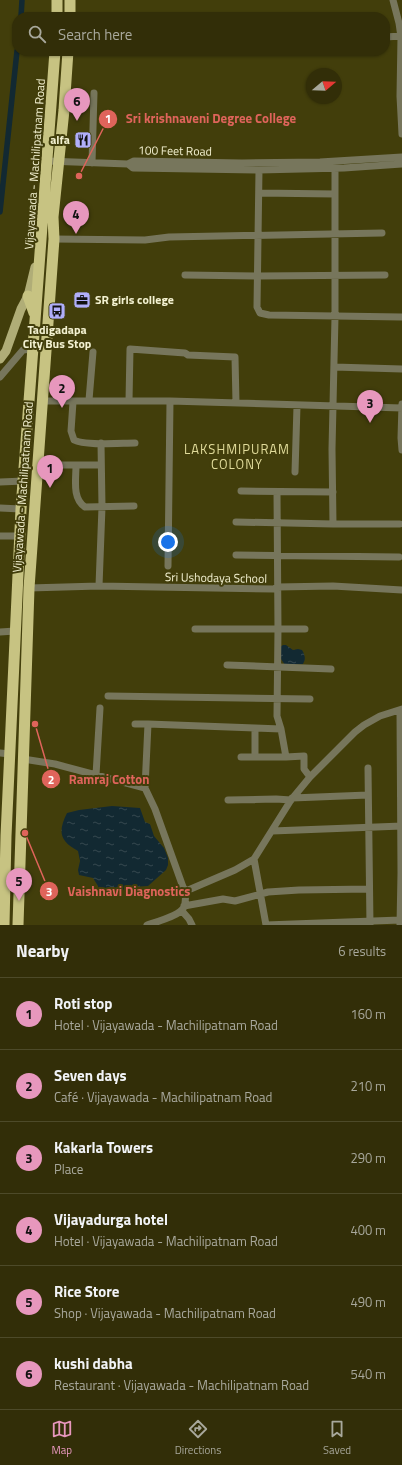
<!DOCTYPE html>
<html lang="en">
<head>
<meta charset="utf-8">
<style>
  body { margin:0; font-family:"Titillium Web",sans-serif; background:#3d3a16; color:#f1f3f6 }
  .compass { position:absolute; left:306px; top:68px; width:36px; height:36px; border-radius:50%; background:#322e08; box-shadow:0 1px 3px #0004; rotate:71deg }
  .you { position:absolute; left:168px; top:542px; width:14px; height:14px; margin:-10px; border:3px solid #fff; border-radius:50%; background:#1a73e8; box-shadow:0 0 0 6px #1a73e833 }
  .badge { display:grid; place-items:center; width:26px; height:26px; border-radius:50%; background:#e797bd; color:#111; font-size:13px; font-weight:700 }
  .pin { position:absolute; translate:-50% -33px; filter:drop-shadow(0 1px 2px #0008) }
  .pin::after { content:''; position:absolute; top:21px; width:14px; height:12px; background:inherit; clip-path:polygon(0 0,100% 0,50% 100%) }
  .list { margin:0; padding:0; list-style:none }
  h2 { display:flex; justify-content:space-between; align-items:center; height:52px; margin:0; padding:0 16px; font-size:17px }
  h2 small { font-size:13px; font-weight:400; color:#a8a89c }
  .list li { display:grid; grid-template-columns:26px 1fr auto; gap:12px; align-items:center; box-sizing:border-box; height:72px; padding:0 16px; border-top:1px solid #4d4a29 }
  .list b { display:block; font-size:15px; white-space:nowrap }
  .list p { margin:0; font-size:13px; white-space:nowrap; color:#a8a89c }
  .list em { font-size:13px; font-style:normal; color:#a8a89c }
  .icon { flex:none; width:22px; height:22px; fill:none; stroke:currentColor; stroke-width:2; stroke-linecap:round; stroke-linejoin:round }
  .map { position:relative; flex:none; width:402px; height:925px; overflow:hidden }
  .search { position:absolute; background:#322e08; box-shadow:0 1px 3px #0004; left:12px; right:12px; top:12px; height:44px; display:flex; align-items:center; gap:10px; box-sizing:border-box; padding:0 14px; border-radius:16px; color:#a8a89c; font-size:15px }
  .sheet { height:484px; background:#322e08 }
  nav { display:flex; justify-content:space-around; align-items:center; box-sizing:border-box; height:56px; border-top:1px solid #4d4a29; background:#322e08; font-size:11px; color:#a8a89c }
  nav a { display:grid; justify-items:center; gap:2px }
  nav .on { color:#e797bd }
  .map>svg:first-child { display:block }
</style>
</head>
<body>
<div class="map">
<svg width="402" height="925" viewBox="0 0 402 925">
  <defs>
    <pattern id="water-ripples" width="26" height="14" patternUnits="userSpaceOnUse"><rect width="26" height="14" fill="#122932"/><path d="M2 4q2-2 4 0t4 0M15 11q2-2 4 0t4 0" fill="none" stroke="#35484f"/></pattern>
  </defs>
  <rect width="100%" height="100%" fill="#423e0b"/>
  <path fill="url(#water-ripples)" d="M283,645h3l7,5 5,-1 4,1c3,5 4,9 1,14l-18,1 -4,-6 -1,-12z
    M112,806l28,2 5,14 5,2 4,12 10,12 4,10v7l-2,5 -18,16 -16,1 -28,10 -5,-4 -1,-7 -5,-8 -14,-3 -1,-5 2,-9 -2,-10c-19,-10 -20,-20 -11,-38l12,-3z"/>
  <g fill="none" stroke-linecap="round" stroke-linejoin="round">
    <path stroke="#122932" stroke-width="5.5" d="M21,17l1,-17
      M0,212l17,-161"/>
    <path stroke="#77765c" stroke-width="7" d="M393,0l6,23 2,14 -1,59 2,38
      M385,37l17,-1
      M47,161l81,3 6,-3 108,2 78,-1 82,-5
      M92,163l2,-70
      M128,164l5,4 126,2 85,-2 58,-4
      M259,170l-2,137 3,6 9,2 133,2
      M259,193l76,1
      M54,239l91,1 24,-3 213,-4
      M185,275l73,1 127,-1
      M334,367l68,2
      M0,377l23,-27 10,-1
      M89,400l4,-48
      M42,401h128l232,7
      M129,401l1,-52 55,4 3,2 47,2 1,46
      M73,402l-2,29 3,9c11,6 47,3 61,3
      M402,404l-1,34 1,12
      M37,465h64
      M76,466c0,13 -4,33 9,41l49,-1
      M295,472l2,-66
      M0,482l24,-1
      M241,491l92,1
      M277,492l1,137 -1,87 4,13 5,28 18,-1v13l6,8
      M0,508l21,1
      M236,522l97,2h67
      M333,524l-1,-75 3,-132v-149
      M0,536h20
      M236,555l163,2
      M168,566l2,-165
      M99,586l3,-79 -1,-64
      M29,588l70,-2 175,3 3,-2 56,-1 69,4
      M195,629h110
      M0,632l15,-1
      M227,665l104,4
      M108,696l202,3
      M135,724h13l-3,64
      M148,724l107,4v29
      M255,728l26,1
      M0,753l10,1
      M241,757h45
      M23,759l32,5 90,24 10,21 28,78 3,4
      M368,768l2,157
      M96,775l4,-67
      M292,798l76,-3
      M228,800l48,-1 15,1
      M272,831l130,-5
      M254,859l12,66
      M184,906l39,-7 12,2 33,-9 31,-2 70,-1
      M182,911l7,8 3,6
      M147,925c9,-3 33,-9 37,-18 2,-4 1,-11 2,-16l49,-21 19,-11 37,-59 19,-23 45,-45 9,-7 16,-9 22,-7
      M266,925l134,-5
      M400,925l1,-52 -1,-162"/>
    <path stroke="#b0ad77" stroke-width="9" d="M0,359l6,-8 15,-42 7,-13 7,-29"/>
    <path stroke="#c7c382" stroke-width="11" d="M57,17v-17
      M70,17v-17
      M28,296l6,17
      M4,925l2,-89 15,-327 34,-458
      M18,925l11,-337 25,-349 -1,-22 11,-107 4,-59"/>
  </g>
  <defs>
    <g id="restaurant-square" transform="scale(0.9)"><rect x="-9" y="-9" width="18" height="18" rx="4" fill="#b0aefa" stroke="#423e0b"/><path d="M-5-6h1v4h1v-4h1v4h1v-4h1v5L-1.5 .5V6h-2V.5L-5-1ZM5-6V6H3V1.5H1.5Q1.5-4 5-6Z" fill="#111"/></g>
    <g id="office-square" transform="scale(0.9)"><rect x="-9" y="-9" width="18" height="18" rx="4" fill="#b0aefa" stroke="#423e0b"/><path d="M-6-3h4V-5.5h4V-3h4V5H-6ZM-1-4.5V-3h2v-1.5ZM-6 0V1H6V0Z" fill="#111"/></g>
    <g id="bus-square" transform="scale(0.9)"><rect x="-9" y="-9" width="18" height="18" rx="4" fill="#b0aefa" stroke="#423e0b"/><path d="M-5-6H5V4H4V6H2V4H-2V6H-4V4H-5ZM-3.5-4V0h7V-4ZM-3.5 1.2v1.5H-2V1.2ZM2 1.2v1.5H3.5V1.2Z" fill="#111"/></g>
  </defs>
  <g fill-rule="evenodd">
    <use href="#restaurant-square" x="83" y="140"/>
    <use href="#office-square" x="82" y="300"/>
    <use href="#bus-square" x="57" y="311"/>
  </g>
  <g text-anchor="middle" stroke-width="4" stroke-linejoin="round" paint-order="stroke">
    <g font-size="12" font-weight="bold" fill="#f3f1d1" stroke="#423e0b" text-anchor="end">
      <text x="70" y="144">alfa</text>
      <text x="95" y="304" text-anchor="start">SR girls college</text>
      <text x="57" y="334" text-anchor="middle">Tadigadapa<tspan x="57" dy="14">City Bus Stop</tspan></text>
    </g>
    <g font-size="12" fill="#f3f1d1" stroke="#423e0b">
      <text transform="translate(175 151) rotate(1)" y="4">100 Feet Road</text>
      <text transform="translate(35 164) rotate(-86)" y="4">Vijayawada - Machilipatnam Road</text>
      <text transform="translate(23 487) rotate(-86)" y="4">Vijayawada - Machilipatnam Road</text>
      <text transform="translate(216 578) rotate(1)" y="4">Sri Ushodaya School</text>
    </g>
    <g font-size="13" letter-spacing="1" fill="#e0db9a" stroke="#423e0b">
      <text x="237" y="454">LAKSHMIPURAM<tspan x="237" dy="15">COLONY</tspan></text>
    </g>
  </g>
  <path fill="none" stroke="#df645b" stroke-width="1.5" d="M79 176L108 119M35 724L51 779M25 833L49 891"/>
  <g fill="#df645b" stroke="#423e0b" stroke-width="1.5">
    <circle cx="79" cy="176" r="4"/>
    <circle cx="35" cy="724" r="4"/>
    <circle cx="25" cy="833" r="4"/>
    <circle cx="108" cy="119" r="10"/>
    <circle cx="51" cy="779" r="10"/>
    <circle cx="49" cy="891" r="10"/>
  </g>
  <g font-size="12" text-anchor="middle" font-weight="bold" fill="#fff">
    <text x="108" y="123">1</text>
    <text x="51" y="784">2</text>
    <text x="49" y="896">3</text>
  </g>
  <g font-size="13" text-anchor="middle" font-weight="bold" fill="#df645b" stroke="#423e0b" stroke-width="4" stroke-linejoin="round" paint-order="stroke">
    <text x="211" y="123">Sri krishnaveni Degree College</text>
    <text x="109" y="784">Ramraj Cotton</text>
    <text x="129" y="896">Vaishnavi Diagnostics</text>
  </g>
</svg>
<svg class="compass" viewBox="-18 -18 36 36"><path d="M0-13l5 13h-10z" fill="#e53935"/><path d="M0 13l5-13h-10z" fill="#a8a89c"/></svg>
<div class="you"></div>
<div class="pin badge" style="left:50px;top:488px">1</div>
<div class="pin badge" style="left:62px;top:408px">2</div>
<div class="pin badge" style="left:370px;top:423px">3</div>
<div class="pin badge" style="left:76px;top:234px">4</div>
<div class="pin badge" style="left:19px;top:901px">5</div>
<div class="pin badge" style="left:77px;top:121px">6</div>
<div class="search"><svg class="icon" aria-label="search" viewBox="0 0 24 24"><circle cx="10" cy="10" r="6"/><path d="M15 15l6 6"/></svg>Search here</div>
</div>
<section class="sheet">
<h2>Nearby<small>6 results</small></h2>
<ul class="list">
<li><span class="badge">1</span><div><b>Roti stop</b><p>Hotel · Vijayawada - Machilipatnam Road</p></div><em>160 m</em></li>
<li><span class="badge">2</span><div><b>Seven days</b><p>Café · Vijayawada - Machilipatnam Road</p></div><em>210 m</em></li>
<li><span class="badge">3</span><div><b>Kakarla Towers</b><p>Place</p></div><em>290 m</em></li>
<li><span class="badge">4</span><div><b>Vijayadurga hotel</b><p>Hotel · Vijayawada - Machilipatnam Road</p></div><em>400 m</em></li>
<li><span class="badge">5</span><div><b>Rice Store</b><p>Shop · Vijayawada - Machilipatnam Road</p></div><em>490 m</em></li>
<li><span class="badge">6</span><div><b>kushi dabha</b><p>Restaurant · Vijayawada - Machilipatnam Road</p></div><em>540 m</em></li>
</ul>
</section>
<nav>
<a class="on"><svg class="icon" aria-label="map" viewBox="0 0 24 24"><path d="M3 6l6-2 6 2 6-2v14l-6 2-6-2-6 2zM9 4v14M15 6v14"/></svg>Map</a>
<a><svg class="icon" aria-label="directions" viewBox="0 0 24 24"><path d="M12 3l9 9-9 9-9-9zM9 14v-3h6M13 9l2 2-2 2"/></svg>Directions</a>
<a><svg class="icon" aria-label="saved" viewBox="0 0 24 24"><path d="M7 4h10v16l-5-4-5 4z"/></svg>Saved</a>
</nav>
</body>
</html>
